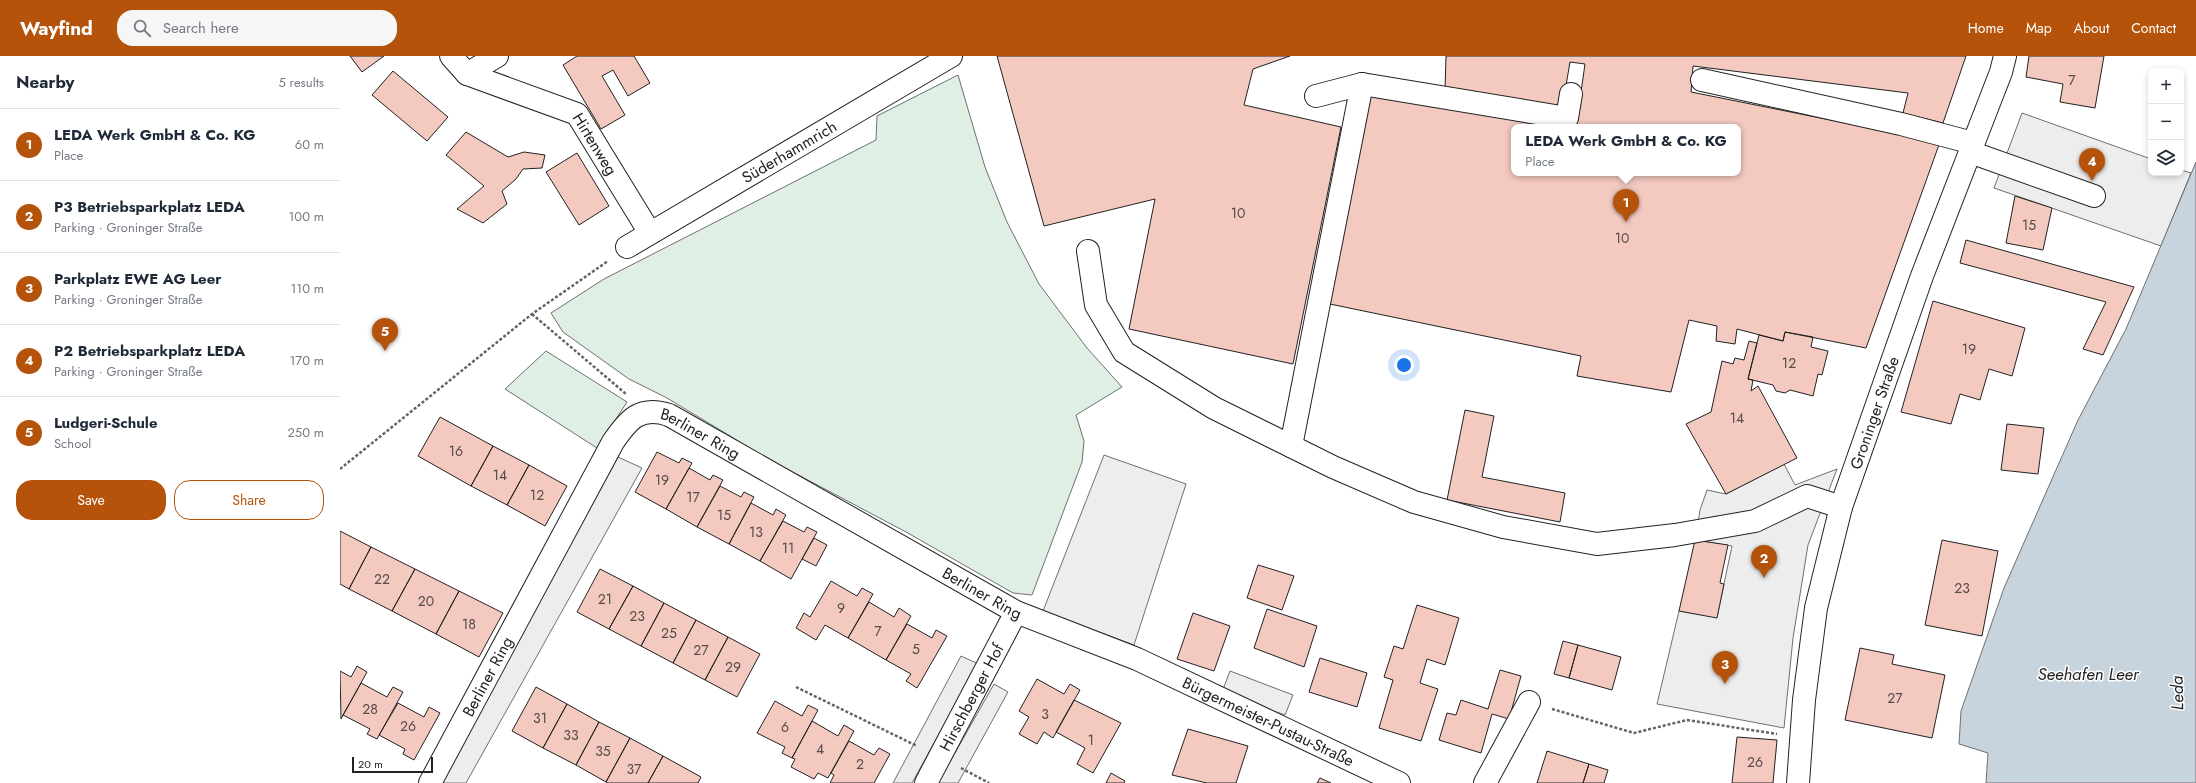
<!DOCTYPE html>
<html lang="en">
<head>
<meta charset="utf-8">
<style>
  body { margin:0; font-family:Jost,sans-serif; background:#f6f6f7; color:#1f2937 }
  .controls { position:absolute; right:12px; top:12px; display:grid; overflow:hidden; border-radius:8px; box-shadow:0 2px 6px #0003 }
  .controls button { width:36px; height:36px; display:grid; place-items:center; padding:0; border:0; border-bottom:1px solid #e0e1e3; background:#fff; color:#1f2937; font:20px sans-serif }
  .scale { position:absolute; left:12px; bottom:10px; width:81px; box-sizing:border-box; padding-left:4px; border:2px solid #222; border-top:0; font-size:11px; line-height:14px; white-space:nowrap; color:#222; -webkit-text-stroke:3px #fff; paint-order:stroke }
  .you { position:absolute; left:1064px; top:309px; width:14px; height:14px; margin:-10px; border:3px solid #fff; border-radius:50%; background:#1a73e8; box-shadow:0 0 0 6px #1a73e833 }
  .badge { display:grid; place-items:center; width:26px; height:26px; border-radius:50%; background:#b45309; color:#fff; font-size:13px; font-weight:700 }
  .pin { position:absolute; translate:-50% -33px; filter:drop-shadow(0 1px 2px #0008) }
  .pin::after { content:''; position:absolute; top:21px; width:14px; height:12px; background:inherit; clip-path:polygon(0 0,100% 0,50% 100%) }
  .popup { position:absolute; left:1171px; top:68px; width:230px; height:52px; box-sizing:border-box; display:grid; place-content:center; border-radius:8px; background:#fff; filter:drop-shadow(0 1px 3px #0005); font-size:13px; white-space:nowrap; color:#747a83 }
  .popup b { font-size:15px; color:#1f2937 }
  .popup::after { content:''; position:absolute; left:50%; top:100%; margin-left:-8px; border:8px solid transparent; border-top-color:#fff }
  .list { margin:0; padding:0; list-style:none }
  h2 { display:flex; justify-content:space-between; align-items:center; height:52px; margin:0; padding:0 16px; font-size:17px }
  h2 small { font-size:13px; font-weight:400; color:#747a83 }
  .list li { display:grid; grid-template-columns:26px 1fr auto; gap:12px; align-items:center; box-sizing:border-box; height:72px; padding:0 16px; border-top:1px solid #e0e1e3 }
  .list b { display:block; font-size:15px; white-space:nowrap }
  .list p { margin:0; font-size:13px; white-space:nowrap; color:#747a83 }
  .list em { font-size:13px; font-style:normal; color:#747a83 }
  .actions { display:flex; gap:8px; padding:12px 16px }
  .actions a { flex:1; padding:9px 0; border:1px solid #b45309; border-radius:16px; text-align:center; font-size:14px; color:#b45309 }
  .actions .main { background:#b45309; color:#fff }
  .icon { flex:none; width:22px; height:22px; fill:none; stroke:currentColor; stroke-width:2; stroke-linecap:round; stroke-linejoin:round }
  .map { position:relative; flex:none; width:1856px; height:727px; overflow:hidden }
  header { display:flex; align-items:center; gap:24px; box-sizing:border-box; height:56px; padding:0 20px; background:#b45309; color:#fff }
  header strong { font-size:19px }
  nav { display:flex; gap:22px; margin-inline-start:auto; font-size:14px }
  .search { width:280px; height:36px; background:#f6f6f7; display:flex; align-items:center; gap:10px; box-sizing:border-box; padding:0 14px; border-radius:16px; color:#747a83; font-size:15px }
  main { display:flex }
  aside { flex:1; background:#fff }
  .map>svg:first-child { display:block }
</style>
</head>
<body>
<header>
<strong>Wayfind</strong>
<div class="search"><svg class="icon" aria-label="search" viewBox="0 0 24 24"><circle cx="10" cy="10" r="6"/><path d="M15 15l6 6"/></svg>Search here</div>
<nav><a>Home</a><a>Map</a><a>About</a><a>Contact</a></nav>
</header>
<main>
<aside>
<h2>Nearby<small>5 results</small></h2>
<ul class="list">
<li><span class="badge">1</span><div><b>LEDA Werk GmbH &amp; Co. KG</b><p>Place</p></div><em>60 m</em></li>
<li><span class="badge">2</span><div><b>P3 Betriebsparkplatz LEDA</b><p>Parking · Groninger Straße</p></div><em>100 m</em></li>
<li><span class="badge">3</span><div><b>Parkplatz EWE AG Leer</b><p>Parking · Groninger Straße</p></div><em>110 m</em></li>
<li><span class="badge">4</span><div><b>P2 Betriebsparkplatz LEDA</b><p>Parking · Groninger Straße</p></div><em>170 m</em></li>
<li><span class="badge">5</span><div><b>Ludgeri-Schule</b><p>School</p></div><em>250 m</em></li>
</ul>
<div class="actions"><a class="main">Save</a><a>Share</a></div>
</aside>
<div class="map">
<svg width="1856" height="727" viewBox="0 0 1856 727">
  <rect width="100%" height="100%" fill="#fff"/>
  <path fill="#e0efe3" stroke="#6f6f6f" d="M618,19l27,92 22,55 32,62 48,64 35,39 -46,28 8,26 -2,21 -50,133 -19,-2 -107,-61 -136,-72 -103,-62 -38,-19 -66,-47 -12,-19 53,-34 272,-139 1,-24z
    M206,295l81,51 -30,46 -92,-59z"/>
  <path fill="#ededed" stroke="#6f6f6f" d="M1682,57l129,46v14h30v-3l10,3 -30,73 -167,-58z
    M764,399l82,29 -52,161 -91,-34z
    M278,401l24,11 -176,315h-27z
    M1444,408l11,21 42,-16 -29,76 -15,93 -9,90 -127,-24 22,-93 38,6 15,-71 -37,-6 5,-30 7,-20 19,4z
    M621,600l22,10 -6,-1 -65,118h-19z
    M890,615l63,24 -8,20 -63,-23z
    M654,628l14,8 -50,91h-20z"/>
  <path fill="#c7d3dd" stroke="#6f6f6f" d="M1856,106v621h-210l2,-30 -29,-9 2,-33 43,-123 74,-168 48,-91z"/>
  <path fill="#f3c9c0" stroke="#222" d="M10,0h34l-22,16z
    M237,0h57l16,27 -22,13 -15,-26 -11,6 23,39 -24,14 -38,-64z
    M657,0h293l-37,13 -9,36 97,22 -48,237 -164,-35 26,-130 -111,27z
    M1106,0h520l-23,67 -40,-10 5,-20 -215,-27 -2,26 249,50 -74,206 -81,-16 -2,9 -46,-12 -2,15 -19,-3 1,-15 -28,-6 -18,72 -94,-16 4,-20 -256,-53 43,-210 196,34h-50v46h224v-46h-162l9,-63 -15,-2 -8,47 -117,-20z
    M1689,0h75l-9,52 -35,-6 3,-18 -37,-7z
    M53,15l55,46 -21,24 -55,-46z
    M126,76l42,25 16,-5 21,3 -3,13 -19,1 -7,10 -14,12 5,13 -24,19 -26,-14 27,-23 -38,-31z
    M237,97l32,53 -30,19 -33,-53z
    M1675,140l37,12 -9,42 -37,-7z
    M1626,184l168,47 -31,68 -20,-6 23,-47 -146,-39z
    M1593,245l92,27 -13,48 -23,-7 -9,31 -20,-6 -9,30 -50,-12z
    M1445,276l28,5 -2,10 17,4 -6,24 -4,-1 -5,22 -23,-6 -5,3 -9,-2 -3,-6 -25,-6 11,-44 24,6z
    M1409,285l8,2 -9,36 5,1 -2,11 7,-5 39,72 -71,36 -40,-70 25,-12 11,-51 11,3 2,-6 9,2z
    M1125,354l29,6 -12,61 83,16 -5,29 -113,-22z
    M100,361l53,29 -22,40 -53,-30z
    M1667,368l37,4 -6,46 -37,-4z
    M153,390l36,19 -22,40 -36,-19z
    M317,396l22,11 3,-5 10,5 -26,46 -31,-17z
    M189,409l38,21 -22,40 -38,-21z
    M349,412l21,12 3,-5 10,5 -26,47 -31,-18z
    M380,430l21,11 3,-5 10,5 -25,47 -32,-17z
    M411,447l22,12 3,-6 10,6 -26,46 -31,-17z
    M443,465l21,11 3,-5 10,5 -26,47 -31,-18z
    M0,475l31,16 -22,42 -9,-5z
    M474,482l13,7 -11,21 -14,-7z
    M1355,484l33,5 -8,38 4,1 -7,34 -38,-7z
    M1602,484l56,11 -16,85 -57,-11z
    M31,491l44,22 -23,42 -43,-22z
    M918,509l36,11 -12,34 -35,-12z
    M75,513l44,22 -23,43 -44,-23z
    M260,513l33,17 -24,43 -32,-17z
    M491,525l26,15 5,-8 11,6 -25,44 -23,-13 -9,15 -20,-12 8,-15 6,4z
    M293,530l31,17 -23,43 -32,-17z
    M119,535l44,22 -24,44 -43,-23z
    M529,546l25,15 5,-9 12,8 -25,44 -38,-22z
    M324,547l32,17 -23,43 -32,-17z
    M1077,549l42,13 -14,47 -18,-6 -7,24 18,6 -17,52 -42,-13 14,-48 -9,-3 10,-31 9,3z
    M927,553l50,17 -13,41 -50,-19z
    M853,557l37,13 -16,45 -37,-12z
    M356,564l32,17 -23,43 -32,-17z
    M567,568l25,14 4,-8 11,6 -30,52 -11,-7 5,-7 -25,-14z
    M388,581l32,17 -23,43 -32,-17z
    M1223,585l15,4 -9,33 -15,-4z
    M1238,589l43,12 -9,33 -43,-12z
    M1520,592l34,7 -2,9 53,11 -13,63 -87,-18z
    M980,602l47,15 -10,34 -48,-15z
    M17,610l10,6 -26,47 -1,-48 11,6z
    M1160,614l21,6 -12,43 -17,-5 -11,39 -42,-13 8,-27 9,2 5,-15 27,9z
    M697,623l27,15 6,-10 10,6 -27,48 -9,-6 -7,12 -18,-10 10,-17 -10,-6z
    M21,627l26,14 6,-10 10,5 -26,47 -10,-5 3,-5 -27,-14z
    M196,631l31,17 -24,44 -31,-17z
    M734,644l47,23 -28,50 -16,-9 8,-16 -29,-16z
    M435,645l27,15 6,-11 10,5 -26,48 -10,-5 3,-6 -28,-14z
    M58,647l26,14 5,-10 11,6 -26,47 -11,-6 2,-5 -26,-14z
    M227,648l32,18 -23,43 -33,-17z
    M472,665l26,15 6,-11 10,6 -26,47 -10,-5 -4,6 -23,-12 4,-8 -3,-1z
    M259,666l31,16 -24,44 -30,-17z
    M848,673l60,17 -12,37h-29l-35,-8z
    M1397,681l40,3 -4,43h-41z
    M290,682l33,18 -15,27h-40l-2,-1z
    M509,685l25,14 5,-7 11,6 -16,29h-44l4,-8 -3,-2z
    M1207,695l42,13 -6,19h-46z
    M323,700l38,21 -3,6h-50z
    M1249,708l19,6 -4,13h-21z
    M771,717l14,8 -1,2h-18z
    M980,722l11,5h-14z"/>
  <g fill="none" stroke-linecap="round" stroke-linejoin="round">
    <g stroke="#222" stroke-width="24">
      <g id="minor">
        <path d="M111,0l16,18 30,-18"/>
        <path id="s1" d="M127,18l110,40 73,119"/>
        <path d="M1362,24l199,44 72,19"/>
        <path d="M1022,28l205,34 4,-24"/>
        <path d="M1630,96l124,44"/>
        <path id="s2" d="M287,191l324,-191"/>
        <path d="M748,195l8,54 28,47 90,56 119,59 81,35 89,25 94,17 78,-9 80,-14 52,-25 34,11"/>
        <path d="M951,390l71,-362 -46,12"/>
        <path id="s3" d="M90,727l183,-341c15,-22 27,-37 56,-27l347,197 121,47 262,124"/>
        <path id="s4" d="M586,727l90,-171"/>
        <path d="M1145,727l44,-81"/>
        <path id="s5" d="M1458,727l6,-83 12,-92 25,-101 81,-231 79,-204 4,-16"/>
      </g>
    </g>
    <path stroke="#646464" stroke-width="2.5" stroke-dasharray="3 2" stroke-linecap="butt" d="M192,258l94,80
      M0,413l192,-155 76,-53
      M456,631l121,59
      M1212,653l82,24 53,-13 90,14
      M621,712l28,15"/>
    <use href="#minor" stroke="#fff" stroke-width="22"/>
  </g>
  <g text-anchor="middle" stroke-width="3" stroke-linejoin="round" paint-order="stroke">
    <g font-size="14" fill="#564c4a">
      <text x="1732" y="29">7</text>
      <text x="898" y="162">10</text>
      <text x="1689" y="174">15</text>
      <text x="1282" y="187">10</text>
      <text x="1629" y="298">19</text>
      <text x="1449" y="312">12</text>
      <text x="1397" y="367">14</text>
      <text x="116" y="400">16</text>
      <text x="160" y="424">14</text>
      <text x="322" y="429">19</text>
      <text x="197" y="444">12</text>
      <text x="353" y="446">17</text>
      <text x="384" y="464">15</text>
      <text x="416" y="481">13</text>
      <text x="448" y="497">11</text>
      <text x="42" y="528">22</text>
      <text x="1622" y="537">23</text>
      <text x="265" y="548">21</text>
      <text x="86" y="550">20</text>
      <text x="501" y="557">9</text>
      <text x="297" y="565">23</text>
      <text x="129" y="573">18</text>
      <text x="538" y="580">7</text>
      <text x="329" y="582">25</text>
      <text x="576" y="598">5</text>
      <text x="361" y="599">27</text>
      <text x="393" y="616">29</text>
      <text x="1555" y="647">27</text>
      <text x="30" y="658">28</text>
      <text x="705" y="663">3</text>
      <text x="200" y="667">31</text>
      <text x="68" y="675">26</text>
      <text x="445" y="676">6</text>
      <text x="231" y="684">33</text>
      <text x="751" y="689">1</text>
      <text x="480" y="698">4</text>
      <text x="263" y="700">35</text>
      <text x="1415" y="711">26</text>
      <text x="520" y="713">2</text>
      <text x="294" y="718">37</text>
    </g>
    <g font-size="16" fill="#222" stroke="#fff">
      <text dy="6" stroke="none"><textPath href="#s1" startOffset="152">Hirtenweg</textPath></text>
      <text dy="6" stroke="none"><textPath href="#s2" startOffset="188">Süderhammrich</textPath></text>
      <text dy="6" stroke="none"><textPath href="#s5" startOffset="380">Groninger Straße</textPath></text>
      <text dy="6" stroke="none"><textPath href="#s3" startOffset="492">Berliner Ring</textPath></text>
      <text dy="6" stroke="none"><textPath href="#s3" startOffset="816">Berliner Ring</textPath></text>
      <text dy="6" stroke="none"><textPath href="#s3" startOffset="121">Berliner Ring</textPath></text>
      <text dy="6" stroke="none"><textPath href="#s4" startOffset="97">Hirschberger Hof</textPath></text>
      <text dy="6" stroke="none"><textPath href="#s3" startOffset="1130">Bürgermeister-Pustau-Straße</textPath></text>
    </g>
    <g font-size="17" font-style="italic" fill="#222" stroke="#fff">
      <text x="1748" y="624">Seehafen Leer</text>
      <text transform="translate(1837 637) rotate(-91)" y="6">Leda</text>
    </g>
  </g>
</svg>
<div class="controls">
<button>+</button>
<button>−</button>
<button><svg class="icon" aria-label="layers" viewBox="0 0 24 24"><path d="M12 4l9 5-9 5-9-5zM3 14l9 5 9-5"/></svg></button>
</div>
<div class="scale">20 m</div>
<div class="you"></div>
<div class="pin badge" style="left:1286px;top:166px">1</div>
<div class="popup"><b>LEDA Werk GmbH &amp; Co. KG</b>Place</div>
<div class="pin badge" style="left:1424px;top:522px">2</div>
<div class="pin badge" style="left:1385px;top:628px">3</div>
<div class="pin badge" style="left:1752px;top:125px">4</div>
<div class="pin badge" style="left:45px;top:295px">5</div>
</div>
</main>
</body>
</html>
